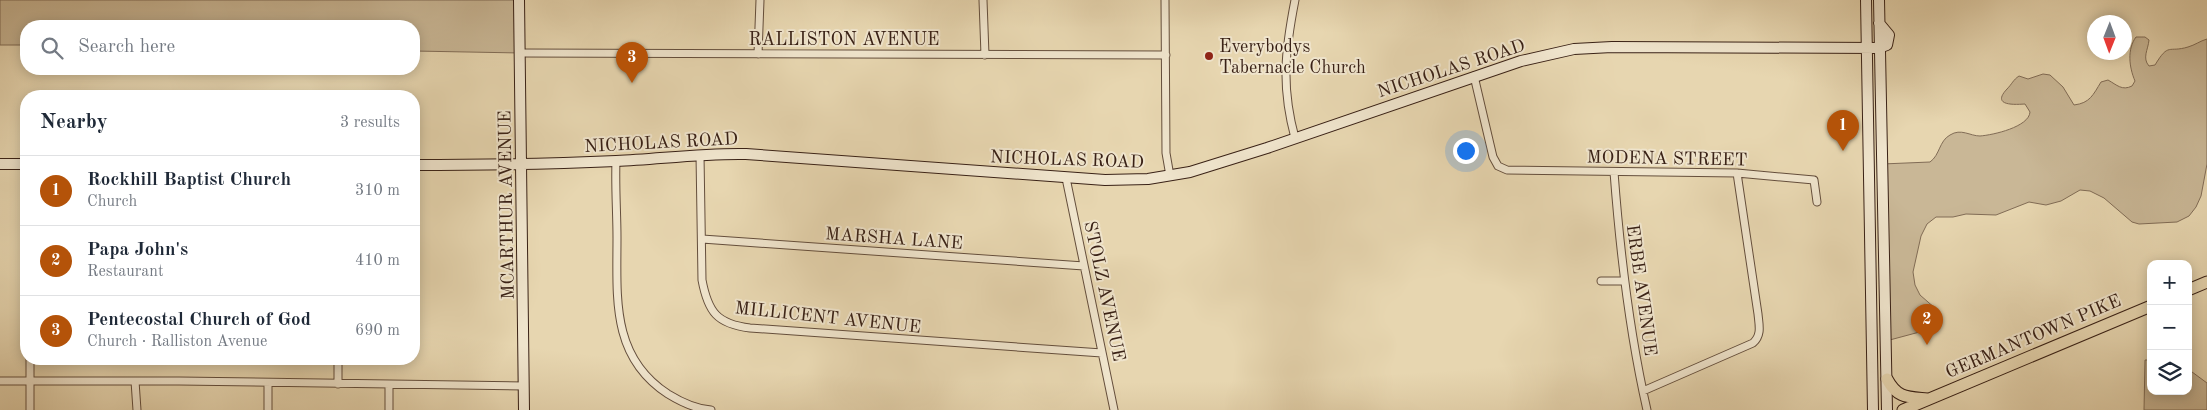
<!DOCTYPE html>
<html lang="en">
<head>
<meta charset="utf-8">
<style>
  body { margin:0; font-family:"Old Standard TT",serif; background:#f6f6f7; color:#1f2937 }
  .controls { position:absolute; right:15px; bottom:15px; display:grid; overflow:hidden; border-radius:10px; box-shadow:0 2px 12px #0003 }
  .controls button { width:45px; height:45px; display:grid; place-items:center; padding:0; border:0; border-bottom:1px solid #e0e1e3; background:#fff; color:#1f2937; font:25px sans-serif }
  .compass { position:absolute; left:2087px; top:15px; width:45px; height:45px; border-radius:50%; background:#fff; box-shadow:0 2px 12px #0003; rotate:181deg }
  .you { position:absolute; left:1465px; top:150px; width:18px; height:18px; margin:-12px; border:4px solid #fff; border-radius:50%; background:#1a73e8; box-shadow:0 0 0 8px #1a73e833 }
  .badge { display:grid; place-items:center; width:32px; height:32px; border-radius:50%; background:#b45309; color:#fff; font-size:16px; font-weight:700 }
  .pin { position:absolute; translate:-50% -41px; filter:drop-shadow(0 1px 2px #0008) }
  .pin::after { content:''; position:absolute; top:26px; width:18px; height:15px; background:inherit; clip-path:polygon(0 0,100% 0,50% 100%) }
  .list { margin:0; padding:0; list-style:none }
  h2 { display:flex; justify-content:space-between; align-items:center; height:65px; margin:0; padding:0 20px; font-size:21px }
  h2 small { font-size:16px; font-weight:400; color:#747a83 }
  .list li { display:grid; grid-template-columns:32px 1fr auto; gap:15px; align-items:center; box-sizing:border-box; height:70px; padding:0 20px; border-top:1px solid #e0e1e3 }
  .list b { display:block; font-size:19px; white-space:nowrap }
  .list p { margin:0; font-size:16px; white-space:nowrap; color:#747a83 }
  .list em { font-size:16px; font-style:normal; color:#747a83 }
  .icon { flex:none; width:28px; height:28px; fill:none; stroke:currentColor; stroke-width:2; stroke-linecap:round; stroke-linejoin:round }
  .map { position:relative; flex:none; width:2207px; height:410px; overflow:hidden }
  .search { position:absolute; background:#fff; box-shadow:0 2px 12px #0003; left:20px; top:20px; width:400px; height:55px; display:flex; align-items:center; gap:12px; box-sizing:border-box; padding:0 18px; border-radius:20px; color:#747a83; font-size:19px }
  .panel { position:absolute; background:#fff; box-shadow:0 2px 12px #0003; left:20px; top:90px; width:400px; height:275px; border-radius:20px }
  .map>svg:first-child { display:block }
</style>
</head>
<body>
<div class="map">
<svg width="2207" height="410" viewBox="0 0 2207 410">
  <rect width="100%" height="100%" fill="#e7d6b0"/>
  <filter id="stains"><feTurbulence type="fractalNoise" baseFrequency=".004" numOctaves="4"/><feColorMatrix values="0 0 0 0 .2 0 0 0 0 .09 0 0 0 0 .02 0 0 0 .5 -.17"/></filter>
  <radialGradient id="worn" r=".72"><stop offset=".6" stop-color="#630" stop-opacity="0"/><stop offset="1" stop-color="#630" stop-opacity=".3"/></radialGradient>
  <path fill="#c9b796" stroke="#816c56" d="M0,0h519l2,53 -107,-2v-25h-388v19h-26z
    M2136,37h9l4,3c-1,10 -7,18 0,26l6,-1c14,-23 13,-12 33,-18 7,-2 12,-6 19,-8v125l-6,32 -5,11 -7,9 -12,6 -38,2 -7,-2 -28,-24 -14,-7 -10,-1 -19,11 -15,4 -17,-3 -33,13 -30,-1 -13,3h-17l-9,7 -6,12 -8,36 2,13 5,10 16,14 1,8 -2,6 -8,7 -41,11 -4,-177 48,-2c10,-7 9,-21 20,-27 11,-7 20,1 30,1 13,-1 49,-9 50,-24l-5,-8c-14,1 -33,1 -18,-15 5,-5 6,-9 12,-13l9,3 15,-5 7,1 13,12 11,18c16,-2 19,-10 27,-23l7,-2c9,5 14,11 24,6l3,-5c-6,-14 -8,-32 1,-44z
    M2145,360h6v31h37v-22l19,14v27h-63z"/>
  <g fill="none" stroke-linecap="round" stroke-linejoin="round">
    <g stroke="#644e3c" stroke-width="9">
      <path id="street" d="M983,0l2,55
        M1165,0l1,153 4,23
        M1295,0c-10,51 -14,86 0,138
        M521,53l645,2
        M758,54l2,-54
        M1474,76l19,81 5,9 9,4 230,3 77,7 3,22
        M700,155l2,125c6,32 15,44 48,48l352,25
        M616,161c-1,26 1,52 1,77 0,60 -6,119 51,156 13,8 28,15 43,16
        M1614,172c6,80 15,159 33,238
        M1066,178l48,232
        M702,239l382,27
        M1601,281h23
        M30,359v51
        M338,359v25
        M0,381h179l345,5
        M135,381l2,29
        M1643,391l110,-48c9,-8 6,-18 5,-29l-21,-141
        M268,410v-27
        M389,410v-25"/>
    </g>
    <g stroke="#392116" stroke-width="12">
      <path id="secondary" d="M519,0l5,410
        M1866,0l7,410
        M1879,0l8,410
        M0,164h26
        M414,165c67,0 135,-1 202,-4 44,-2 87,-8 130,-7l359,26 43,-1 42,-7 77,-24 254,-87 53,-12 38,-2 267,1 8,-3 2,-10 -10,-12"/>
    </g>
    <g stroke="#392116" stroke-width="13">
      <path id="primary" d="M2188,290l19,-8
        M1887,379c10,19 20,18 40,20
        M1903,410l248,-104"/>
    </g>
    <use href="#street" stroke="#efe4cc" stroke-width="7"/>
    <use href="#secondary" stroke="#efe4cc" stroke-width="10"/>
    <use href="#primary" stroke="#e7d6b0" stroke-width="11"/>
  </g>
  <circle fill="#8f2418" stroke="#efe4cc" stroke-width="2" cx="1209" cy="56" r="5"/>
  <g text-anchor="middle" stroke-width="4" stroke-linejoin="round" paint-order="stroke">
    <g font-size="18" fill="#392116" stroke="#efe4cc">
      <text x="844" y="45">RALLISTON AVENUE</text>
      <text transform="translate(1451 68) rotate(-18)" y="6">NICHOLAS ROAD</text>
      <text transform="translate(661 142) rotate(-3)" y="6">NICHOLAS ROAD</text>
      <text transform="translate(1667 158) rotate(1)" y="6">MODENA STREET</text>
      <text transform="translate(1067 159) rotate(2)" y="6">NICHOLAS ROAD</text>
      <text transform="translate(506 205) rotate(-91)" y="6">MCARTHUR AVENUE</text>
      <text transform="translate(894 238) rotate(4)" y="6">MARSHA LANE</text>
      <text transform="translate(1642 290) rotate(82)" y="6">ERBE AVENUE</text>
      <text transform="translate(1105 291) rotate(78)" y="6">STOLZ AVENUE</text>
      <text transform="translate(828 317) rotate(6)" y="6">MILLICENT AVENUE</text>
      <text transform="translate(2033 336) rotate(-23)" y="6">GERMANTOWN PIKE</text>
    </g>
    <g font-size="18" fill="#392116" stroke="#efe4cc" text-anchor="start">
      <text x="1219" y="52">Everybodys<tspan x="1219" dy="21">Tabernacle Church</tspan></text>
    </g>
  </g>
  <rect width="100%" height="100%" filter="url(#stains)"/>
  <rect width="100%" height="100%" fill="url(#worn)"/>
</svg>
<div class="controls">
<button>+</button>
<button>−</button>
<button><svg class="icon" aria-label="layers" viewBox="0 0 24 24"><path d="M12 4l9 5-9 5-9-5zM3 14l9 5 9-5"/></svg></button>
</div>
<svg class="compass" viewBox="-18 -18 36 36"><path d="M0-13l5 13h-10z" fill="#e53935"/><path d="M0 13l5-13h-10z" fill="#747a83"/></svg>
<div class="you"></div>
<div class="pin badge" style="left:1843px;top:151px">1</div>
<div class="pin badge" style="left:1927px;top:345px">2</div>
<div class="pin badge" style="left:632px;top:83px">3</div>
<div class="search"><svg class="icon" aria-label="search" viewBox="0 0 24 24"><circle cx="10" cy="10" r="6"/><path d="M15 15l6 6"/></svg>Search here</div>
<section class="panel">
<h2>Nearby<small>3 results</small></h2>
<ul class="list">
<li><span class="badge">1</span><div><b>Rockhill Baptist Church</b><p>Church</p></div><em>310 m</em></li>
<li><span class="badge">2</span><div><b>Papa John's</b><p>Restaurant</p></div><em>410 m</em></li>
<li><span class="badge">3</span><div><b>Pentecostal Church of God</b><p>Church · Ralliston Avenue</p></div><em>690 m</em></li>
</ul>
</section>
</div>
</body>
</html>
